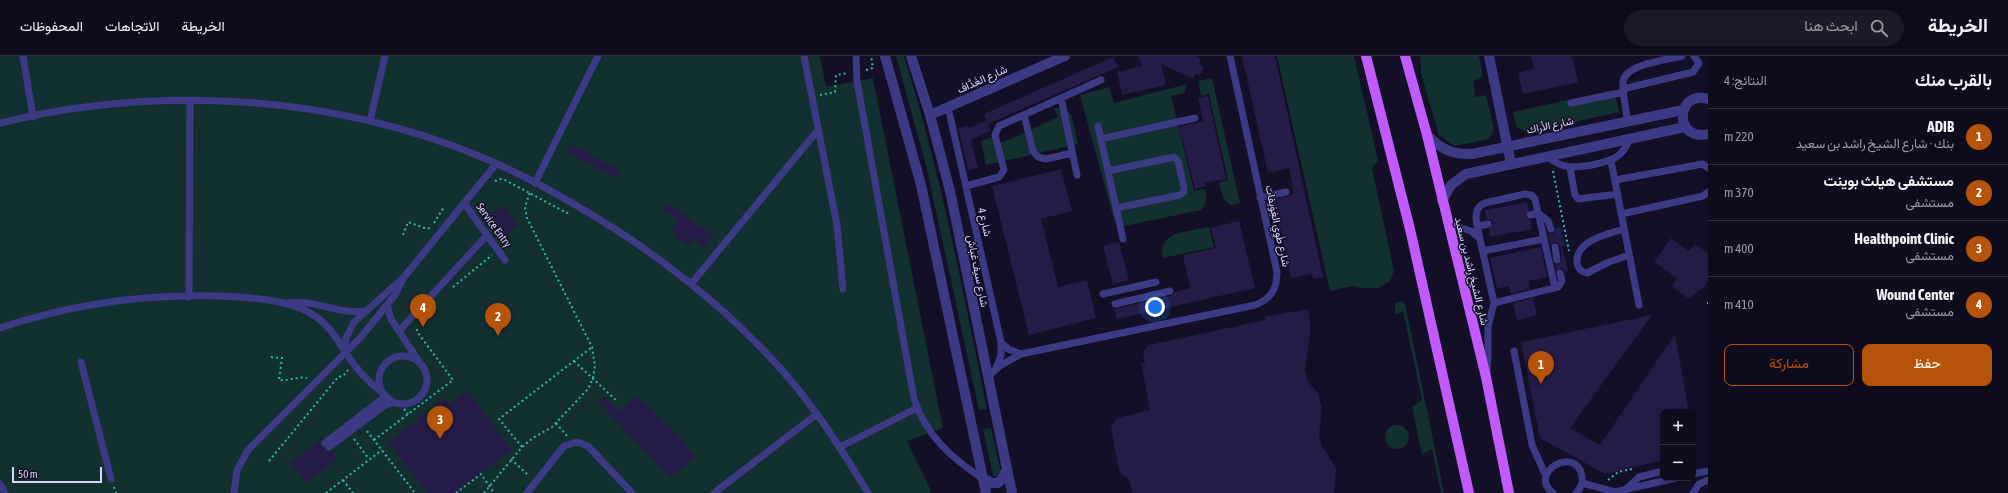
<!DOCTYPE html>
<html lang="ar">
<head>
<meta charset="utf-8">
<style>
  body { margin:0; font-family:"Asap Condensed",Vazirmatn,sans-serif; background:#1c1929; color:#f1f3f6; direction:rtl }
  .controls { position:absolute; right:12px; bottom:12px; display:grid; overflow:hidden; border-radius:8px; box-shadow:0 2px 6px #0003 }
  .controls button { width:36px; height:36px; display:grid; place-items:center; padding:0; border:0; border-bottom:1px solid #2e2b3b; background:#0e0b1c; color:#f1f3f6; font:20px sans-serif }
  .scale { position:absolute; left:12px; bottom:10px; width:90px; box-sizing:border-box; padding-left:4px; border:2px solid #d9d4ff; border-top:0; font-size:11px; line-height:14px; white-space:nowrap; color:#d9d4ff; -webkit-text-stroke:3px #130f26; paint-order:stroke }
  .you { position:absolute; left:1155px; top:251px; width:14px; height:14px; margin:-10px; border:3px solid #fff; border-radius:50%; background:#1a73e8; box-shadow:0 0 0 6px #1a73e833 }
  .badge { display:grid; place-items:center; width:26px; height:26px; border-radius:50%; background:#b45309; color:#fff; font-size:13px; font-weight:700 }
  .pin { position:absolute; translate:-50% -33px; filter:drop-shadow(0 1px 2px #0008) }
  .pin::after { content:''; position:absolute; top:21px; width:14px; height:12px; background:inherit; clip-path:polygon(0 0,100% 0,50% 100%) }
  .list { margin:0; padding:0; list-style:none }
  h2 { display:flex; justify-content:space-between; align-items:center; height:52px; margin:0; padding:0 16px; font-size:17px }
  h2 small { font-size:13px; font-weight:400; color:#9b9ba3 }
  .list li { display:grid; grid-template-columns:26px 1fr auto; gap:12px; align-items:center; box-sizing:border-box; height:56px; padding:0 16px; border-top:1px solid #2e2b3b }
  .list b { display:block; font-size:15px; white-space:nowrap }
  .list p { margin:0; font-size:13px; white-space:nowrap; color:#9b9ba3 }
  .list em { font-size:13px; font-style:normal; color:#9b9ba3 }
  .actions { display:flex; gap:8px; padding:12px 16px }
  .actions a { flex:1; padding:9px 0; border:1px solid #b45309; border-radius:8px; text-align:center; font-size:14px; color:#b45309 }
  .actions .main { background:#b45309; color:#fff }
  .icon { flex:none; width:22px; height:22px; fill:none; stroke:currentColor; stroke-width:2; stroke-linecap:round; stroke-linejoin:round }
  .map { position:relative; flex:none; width:1708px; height:437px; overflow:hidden; direction:ltr }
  header { display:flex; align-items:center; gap:24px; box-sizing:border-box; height:56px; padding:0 20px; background:#0e0b1c; border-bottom:1px solid #2e2b3b }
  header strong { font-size:19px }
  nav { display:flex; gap:22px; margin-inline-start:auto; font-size:14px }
  .search { width:280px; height:36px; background:#1c1929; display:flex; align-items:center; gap:10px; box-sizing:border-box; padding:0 14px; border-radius:22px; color:#9b9ba3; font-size:15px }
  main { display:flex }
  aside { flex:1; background:#0e0b1c }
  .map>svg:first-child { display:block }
</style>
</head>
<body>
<header>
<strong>الخريطة</strong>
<div class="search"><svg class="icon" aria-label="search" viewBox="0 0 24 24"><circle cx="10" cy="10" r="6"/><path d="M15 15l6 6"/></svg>ابحث هنا</div>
<nav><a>الخريطة</a><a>الاتجاهات</a><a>المحفوظات</a></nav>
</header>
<main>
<aside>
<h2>بالقرب منك<small>النتائج: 4</small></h2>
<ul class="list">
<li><span class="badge">1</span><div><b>ADIB</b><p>بنك · شارع الشيخ راشد بن سعيد</p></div><em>220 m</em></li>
<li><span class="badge">2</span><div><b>مستشفى هيلث بوينت</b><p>مستشفى</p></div><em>370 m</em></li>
<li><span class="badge">3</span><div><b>Healthpoint Clinic</b><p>مستشفى</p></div><em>400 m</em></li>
<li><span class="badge">4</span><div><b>Wound Center</b><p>مستشفى</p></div><em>410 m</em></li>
</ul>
<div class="actions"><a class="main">حفظ</a><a>مشاركة</a></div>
</aside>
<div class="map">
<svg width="1708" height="437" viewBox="0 0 1708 437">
  <rect width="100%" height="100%" fill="#130f26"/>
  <path fill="#12302f" d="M0,0h820l6,31 47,-9 70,350 -36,13 25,52h-932z
    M896,0h8c36,115 59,234 83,353l-8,1 -53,-245z
    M1277,0h77l24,104 -6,8 22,103 -5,11 -11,6h-16l-9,-2 -23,5z
    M1420,0h59l4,21 -9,4 1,16 11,-2 8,34 -5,10 -34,7 -16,-11 -18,-61z
    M1212,22l28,125 -10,2 -7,-7 -4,-15 9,-3 -19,-86 -8,2 -3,-15z
    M1187,28l-3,9 -13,3 23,95 11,-2c2,9 2,13 -4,21l-77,16 -10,-6 -34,-125 29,-8 5,16z
    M1614,34l5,22 -90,20 -12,-4 -4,-16z
    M1054,52h10l8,8 6,28 -92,21 -5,-24 13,-5 3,9 61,-28z
    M1209,171l5,20 -51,11c-6,-27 25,-26 46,-31z
    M1401,245l4,2 39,190h-3l-9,-44 -10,6 -10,-48 10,-7 -19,-89 -8,4v-12z
    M1385 381a12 12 0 1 1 24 0a12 12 0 1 1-24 0Z
    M991,372l10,44 -3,6 -5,-3 -10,-46z"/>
  <path fill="#241b47" d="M1138,0h58l5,3 -2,5 5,3 -4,8 -4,-2 -3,6 -32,-15 5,21 -44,10 -5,-23 25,-6z
    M1242,0h33l48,221 -10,2 -1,-5 -21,4 -17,-78 20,-6 -5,-26 -21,5z
    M1531,0h41l6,26 -55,12 -5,-21 16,-4z
    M1113,1l5,10 -130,57 -4,-10z
    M1208,40l18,83 -21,4 1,3 -11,3 -16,-62 24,-6 -5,-23z
    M986,65l5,10 -20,9 7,28 -10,2 -10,-42 10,-2v2z
    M572,88l48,27 -5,7 -48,-26z
    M1061,113l11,42 -31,8 17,68 29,-7 9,38 -67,17 -37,-149z
    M667,146l46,34 -9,12 -11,-9 -5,7 -14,-10 2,-2 -5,-4 8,-9 -17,-12z
    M1527,146l2,8 -4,6 5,4 2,9 -42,8 -1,-8 4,-6 -2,-3 -4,-1 -2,-9z
    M504,149l15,20 -15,12 -16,-20z
    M1239,165l16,67 -138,31 -3,-10 57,-13 4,-4 15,-4 -7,-33 33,-7 -5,-20z
    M1561,171l4,18 -3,1 6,25 -3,1 -4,-4 -5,2 -1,-6 3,1 4,-4 -2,-15 -4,-4 -6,3 -2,-12 5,1 3,-6z
    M1671,182l18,13 6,-7 13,9v28l-4,6 -15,12 -17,-13 5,-8 -23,-16z
    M1119,186l10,38 -16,4 -10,-38z
    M1541,191l6,30 -18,4 1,8 -19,5 -2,-8 -12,3 -7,-31z
    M1533,242l4,17 -20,5 -4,-17z
    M1308,253l3,20 -6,40 3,13 10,11 4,15 -3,27 3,11 14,22 -2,25h-201l-5,-14 -9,-8 -8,-43 6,-10 33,-8 -9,-47h4l-2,-11 6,-7 116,-25v-3z
    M1652,259l-82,113 30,17 75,-111 14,78h-26v48l-58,14 -65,-36 -19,-96z
    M467,334l45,60 -58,43h-27l-39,-51 57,-43 4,5z
    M636,339l38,36 22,26 -26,20 -72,-75 6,-5 16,15z
    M322,382l-2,5 1,3 6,5h5l5,8 -31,24 -16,-20z"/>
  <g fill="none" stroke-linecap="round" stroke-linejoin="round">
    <path stroke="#2fb8b0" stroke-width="2" stroke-dasharray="2 3" stroke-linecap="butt" d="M866,14l7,-2 -2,-12
      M820,39l15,-3 1,-17 12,-2
      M1553,115l16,80
      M495,125l5,-2 5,1 62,33 2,-3
      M434,167l10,-16
      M403,179l5,-13 19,7 5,-2
      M453,231l39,-32
      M1708,246v2
      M271,301l11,1 -3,22c10,1 19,-4 28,-2
      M574,305l44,41
      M401,349l7,9
      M556,367l11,13
      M367,375l48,62
      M354,383l15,20
      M374,384l79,-60 -35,-47 -2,-6
      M522,391l-23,-28 93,-72
      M511,403l18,17
      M269,405l69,-84 5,-1 5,-6
      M343,424l10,13
      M1608,424l10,-8 14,-3
      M114,431l2,6
      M326,437l56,-43
      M456,437l25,-19 13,19
      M484,437l38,-46 11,-9 19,-11 36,-38 5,-11 2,-12 -3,-19 -65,-129 -2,-11 5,-15"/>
    <path stroke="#3d3a85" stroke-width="7" d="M23,0l10,61
      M804,0l33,169 6,64
      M856,0l1,25 57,318c12,36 37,59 68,79
      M1623,33l70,-17 6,-9 -5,-7
      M1061,42l16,77
      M1571,47l53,-11
      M948,51l53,235v13l-5,13
      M1024,59l9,36 5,6 8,2 26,-6
      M370,65l15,-65
      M1627,66c0,-13 -5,-27 -4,-40 1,-18 44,-22 59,-26
      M0,67c157,-39 330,-28 479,33 49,20 95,47 139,75 55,36 107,78 152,126 39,41 69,88 98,136
      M1098,70l25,113
      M1101,83l94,-21
      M1547,100c14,13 27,12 45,9 19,-4 31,-7 38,-27
      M1611,105l28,144
      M1570,112l5,27 3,4 40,-5
      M1108,115l66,-14 4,4 6,27v4l-4,3 -64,13
      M1615,124l88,-16 5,4
      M535,127l63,-127
      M966,130l33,-9 5,-7 -9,-35 4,-9 102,-46
      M1260,142l26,-6
      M464,147l41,57
      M1538,157l10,8 3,8
      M1621,158l82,-18 5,-4
      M1530,159l8,-2
      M1448,168l23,7 9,8 14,64 -6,24v29l-1,17
      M1478,170l10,-2
      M1624,173c-15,5 -49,11 -47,34 1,6 4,9 10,10l22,-11 20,-7
      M1480,183c-2,-12 -10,-30 5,-36l40,-9 6,1 4,4 20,89
      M1555,191l2,13
      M1483,195l61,-12
      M691,228l127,-154
      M1103,238l53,-12
      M189,241l1,-196
      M288,247c27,-4 51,12 77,8
      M1494,247l64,-16 4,-6 -2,-8
      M1115,248l55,-13
      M387,249l4,14 27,41
      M0,272c77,-26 159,-36 240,-31 26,2 56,5 78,21 13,10 19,22 28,35 10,16 22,29 37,40
      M399,275l88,-96
      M1001,286l7,7 13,5
      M345,294l1,-12 8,-16 50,-45 92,-113
      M1514,295l18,94 14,31
      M379 324a24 24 0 1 1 48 0a24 24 0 1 1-48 0Z
      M81,306l30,117
      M987,321l14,-12 20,-11 234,-49c16,-6 22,-16 22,-33l-47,-216
      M325,387l61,-47
      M329,391l55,-41 9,-4
      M840,391l77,-39
      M1693,418l15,-3
      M1582,427l33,9 61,-14
      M0,428l5,9
      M1624,435l15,-14 24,-6
      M234,437l3,-23 11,-20 112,-112 35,-43 9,-18
      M527,437l37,-47 13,-4 11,4 44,47
      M714,437l103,-79
      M1553,437c-26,-20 23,-49 29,-17 1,7 -2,13 -6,17
      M1693,437l6,-9 9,-4"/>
    <path stroke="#3d3a85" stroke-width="10" d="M1489,0l22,108
      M1708,43c-32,-10 -35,43 0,35
      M930,59l135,-59
      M1427,79c13,14 26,20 45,19l211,-44
      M1442,145l9,-16 15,-11 219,-47"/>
    <path stroke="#3d3a85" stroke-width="10" d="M885,0l36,129 65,308
      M911,0l19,59 20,76 62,302
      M982,422l10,5h6l4,-4 5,-10"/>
    <path stroke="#c25bff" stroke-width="10" d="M1366,0l44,173 59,264
      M1405,0l22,79 59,242 23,116"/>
  </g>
  <g text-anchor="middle" stroke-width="3" stroke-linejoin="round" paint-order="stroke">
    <g font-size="11" fill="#d9d4ff" stroke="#130f26">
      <text transform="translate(982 23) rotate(-24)" y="4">شارع الغَدَّاف</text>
      <text transform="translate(1550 69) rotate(-12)" y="4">شارع الأراك</text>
      <text transform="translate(985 166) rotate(77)" y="4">شارع 4</text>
      <text transform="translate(494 169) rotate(54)" y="4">Service Entry</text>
      <text transform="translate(1278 170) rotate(78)" y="4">شارع طَوِي الغِوَيفات</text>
      <text transform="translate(978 215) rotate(79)" y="4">شارع سيف غباش</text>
      <text transform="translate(1472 215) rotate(76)" y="4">شارع الشيخ راشد بن سعيد</text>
    </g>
  </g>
</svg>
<div class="controls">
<button>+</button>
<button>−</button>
</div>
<div class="scale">50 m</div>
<div class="you"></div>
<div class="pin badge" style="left:1541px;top:328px">1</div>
<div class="pin badge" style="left:498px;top:280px">2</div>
<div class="pin badge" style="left:440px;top:383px">3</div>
<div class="pin badge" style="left:423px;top:271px">4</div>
</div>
</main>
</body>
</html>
